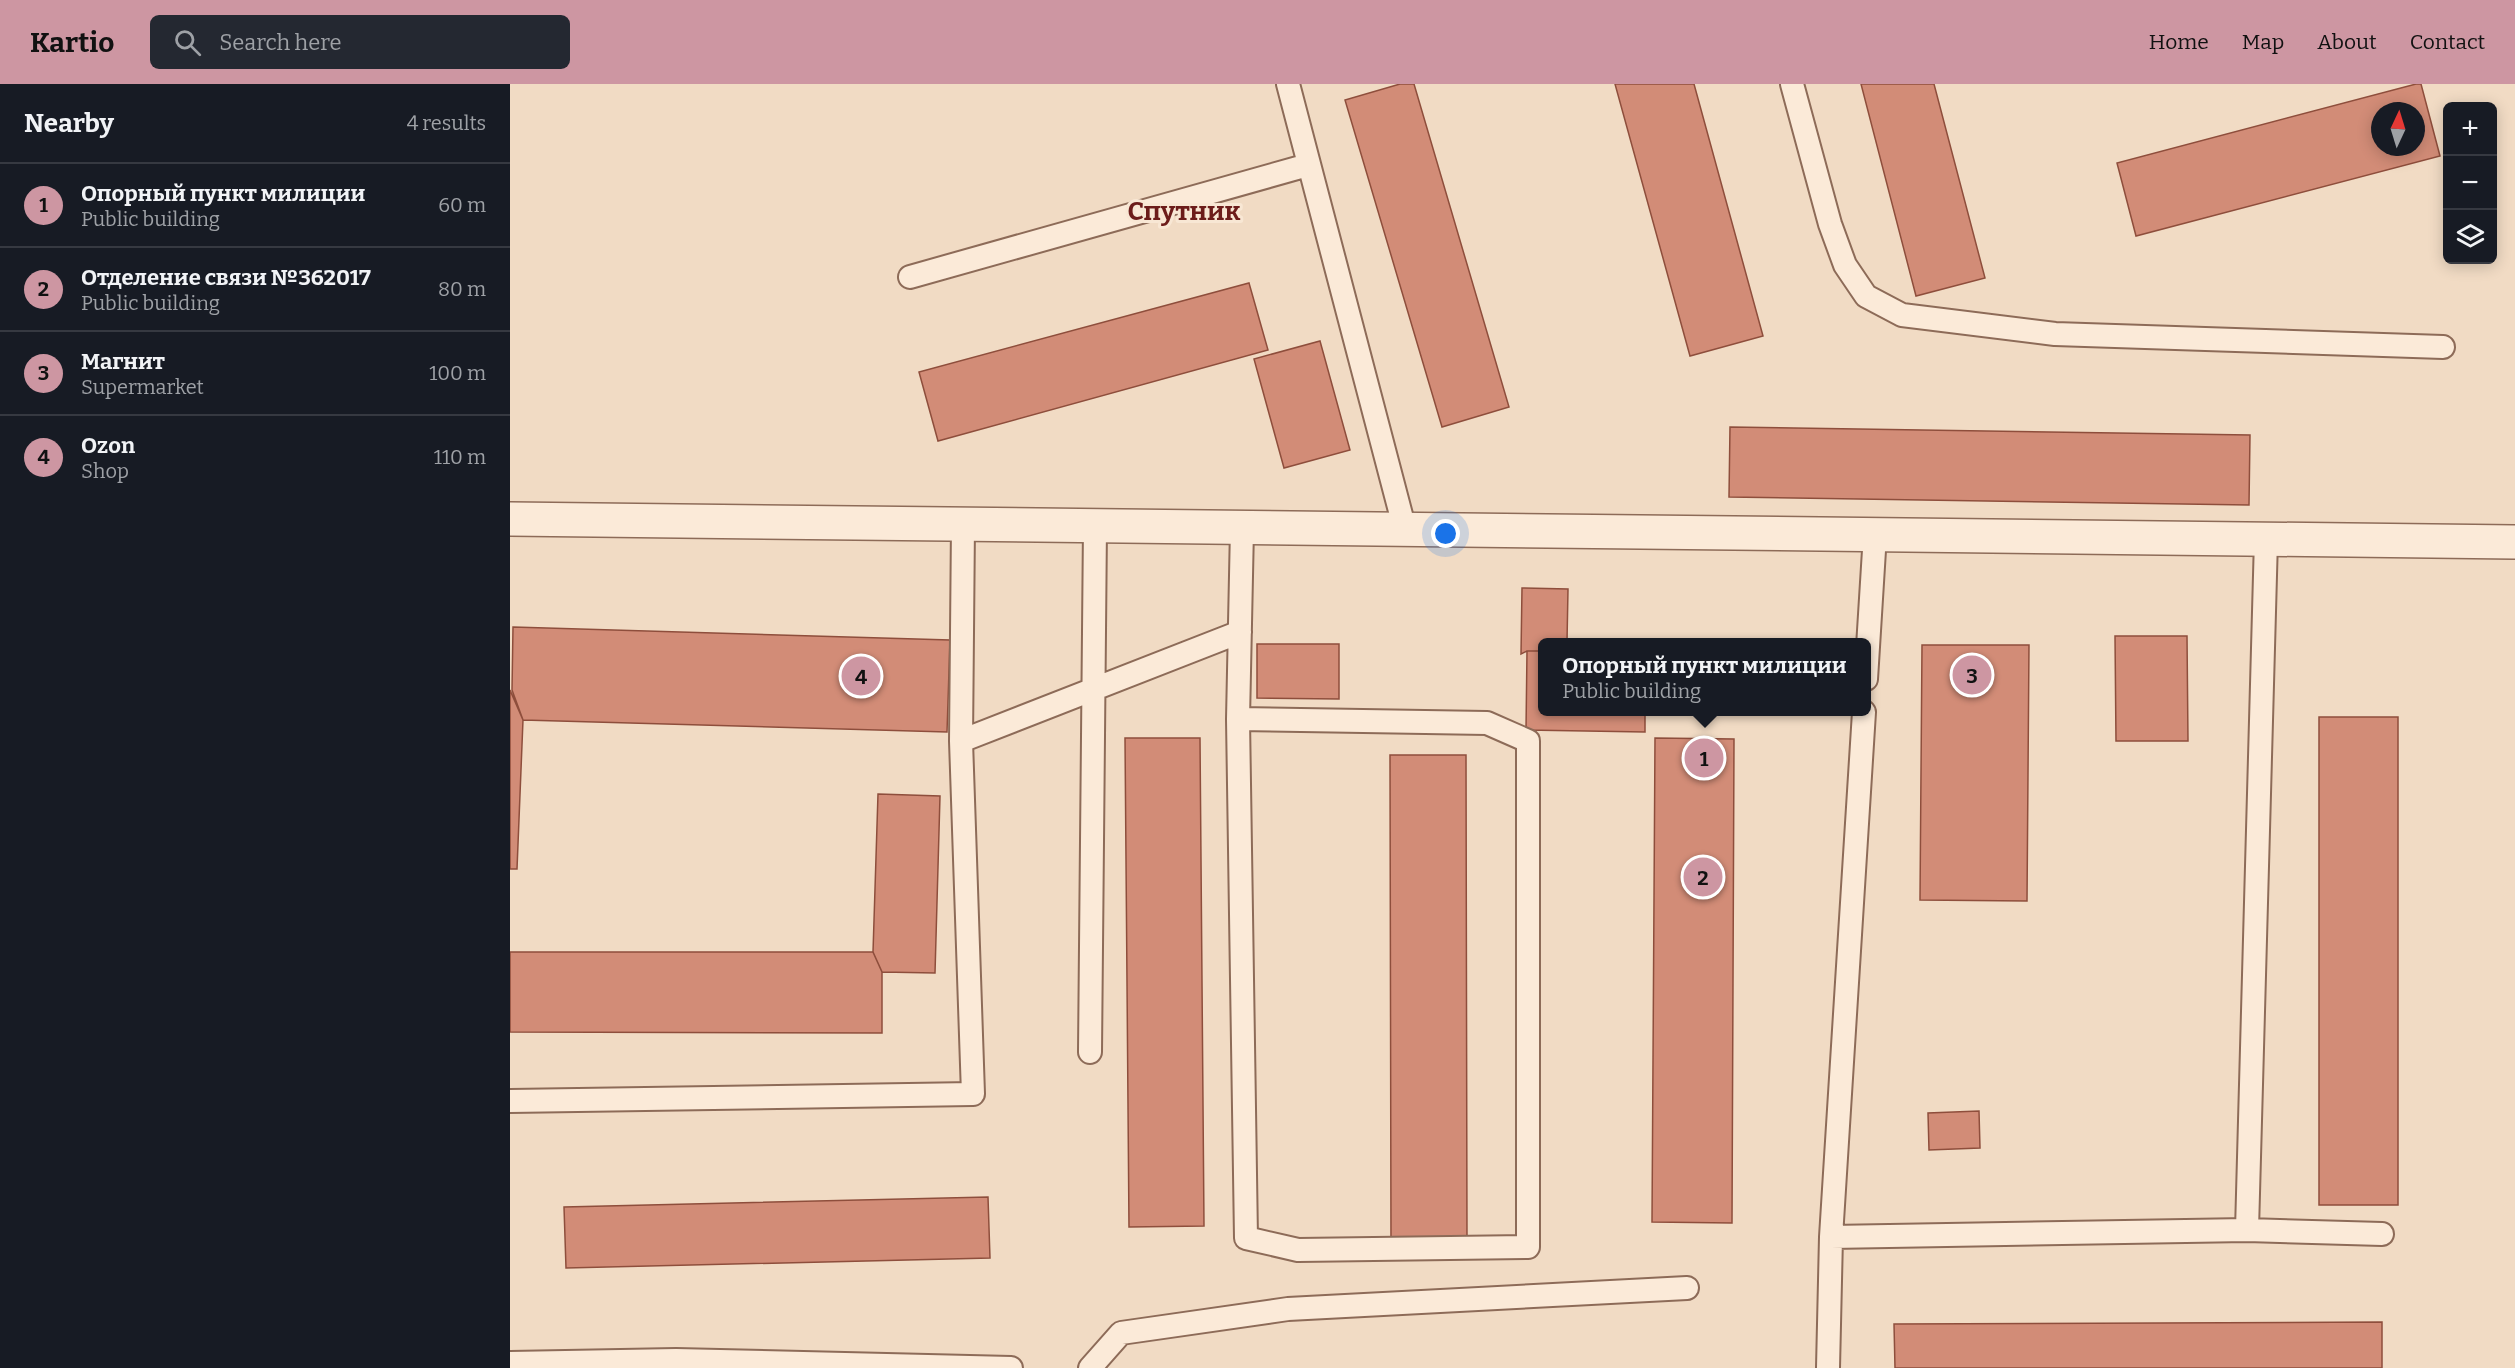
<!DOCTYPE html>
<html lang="en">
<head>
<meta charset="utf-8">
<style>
  body { margin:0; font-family:Bitter,serif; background:#242831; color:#f1f3f6 }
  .controls { position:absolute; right:18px; top:18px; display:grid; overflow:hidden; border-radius:9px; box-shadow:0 3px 15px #0003 }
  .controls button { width:54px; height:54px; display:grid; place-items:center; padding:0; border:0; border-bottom:2px solid #363941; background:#171b24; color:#f1f3f6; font:30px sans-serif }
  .compass { position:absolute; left:1861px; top:18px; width:54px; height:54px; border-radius:50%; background:#171b24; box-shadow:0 3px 15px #0003; rotate:4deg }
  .you { position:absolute; left:936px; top:450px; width:21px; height:21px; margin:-15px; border:4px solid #fff; border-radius:50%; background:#1a73e8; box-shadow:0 0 0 9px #1a73e833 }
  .badge { display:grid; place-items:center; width:39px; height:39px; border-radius:50%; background:#cd96a2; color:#111; font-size:20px; font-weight:700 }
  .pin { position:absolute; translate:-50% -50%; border:3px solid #fff; box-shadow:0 2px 6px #0006 }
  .popup { position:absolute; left:1028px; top:554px; width:333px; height:78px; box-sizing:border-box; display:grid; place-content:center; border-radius:9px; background:#171b24; filter:drop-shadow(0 2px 4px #0005); font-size:20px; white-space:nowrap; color:#9ea1a6 }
  .popup b { font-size:22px; color:#f1f3f6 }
  .popup::after { content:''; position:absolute; left:50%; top:100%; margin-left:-12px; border:12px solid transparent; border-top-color:#171b24 }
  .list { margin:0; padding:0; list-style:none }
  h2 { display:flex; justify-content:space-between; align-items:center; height:78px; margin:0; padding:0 24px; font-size:26px }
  h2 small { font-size:20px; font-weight:400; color:#9ea1a6 }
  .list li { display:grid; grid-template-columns:39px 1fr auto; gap:18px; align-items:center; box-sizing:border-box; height:84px; padding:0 24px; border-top:2px solid #363941 }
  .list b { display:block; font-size:22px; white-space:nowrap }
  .list p { margin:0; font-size:20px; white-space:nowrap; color:#9ea1a6 }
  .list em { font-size:20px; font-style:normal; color:#9ea1a6 }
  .icon { flex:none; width:33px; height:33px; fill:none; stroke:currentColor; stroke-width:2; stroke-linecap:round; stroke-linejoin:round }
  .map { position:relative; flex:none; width:2005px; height:1284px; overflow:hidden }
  header { display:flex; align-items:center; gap:36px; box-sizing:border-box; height:84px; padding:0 30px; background:#cd96a2; color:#111 }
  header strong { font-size:28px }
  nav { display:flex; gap:33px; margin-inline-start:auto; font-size:21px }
  .search { width:420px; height:54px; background:#242831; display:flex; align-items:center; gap:15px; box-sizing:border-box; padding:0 21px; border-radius:9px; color:#9ea1a6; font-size:22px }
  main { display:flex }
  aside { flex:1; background:#171b24 }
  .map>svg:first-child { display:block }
</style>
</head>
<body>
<header>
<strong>Kartio</strong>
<div class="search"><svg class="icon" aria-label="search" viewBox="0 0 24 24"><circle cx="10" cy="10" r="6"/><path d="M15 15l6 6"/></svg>Search here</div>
<nav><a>Home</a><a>Map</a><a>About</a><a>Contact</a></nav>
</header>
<main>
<aside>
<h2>Nearby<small>4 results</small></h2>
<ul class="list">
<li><span class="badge">1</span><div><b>Опорный пункт милиции</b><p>Public building</p></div><em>60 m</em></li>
<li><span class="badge">2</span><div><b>Отделение связи №362017</b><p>Public building</p></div><em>80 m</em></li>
<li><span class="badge">3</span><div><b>Магнит</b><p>Supermarket</p></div><em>100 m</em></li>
<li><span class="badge">4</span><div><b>Ozon</b><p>Shop</p></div><em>110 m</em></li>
</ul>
</aside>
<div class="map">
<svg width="2005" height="1284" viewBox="0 0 2005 1284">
  <rect width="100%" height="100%" fill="#f1dbc4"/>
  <path fill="#d28c77" stroke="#8e4e3c" stroke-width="1.5" fill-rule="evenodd" d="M890,0h14l95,323 -67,20 -97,-327z
    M1105,0h79l69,252 -73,20z
    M1351,0h73l51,194 -69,18z
    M1906,0h5l19,72 -304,80 -19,-73zM1870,27h36v36h-36z
    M739,199l19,67 -330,91 -19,-69z
    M810,257l30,109 -66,18 -30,-109z
    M1220,343l520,8 -1,70 -520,-8z
    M1012,504l46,1 -1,53h-25v9h-15l-6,3z
    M3,543l437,13 -3,92 -424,-12 -11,-30z
    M1605,552h72l1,105h-72z
    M747,560h82v55l-82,-1z
    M1412,561h107l-2,256 -107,-1z
    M1017,567h15v61h103v20l-119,-2z
    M0,606l13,30 -6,149h-7z
    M1809,633h79v488h-79z
    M615,654h75l4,488 -75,1z
    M1145,654l79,1 -2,484 -80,-1z
    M880,671h76l1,488 -76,-1z
    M368,710l62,2 -5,177 -53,-1 -9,-20z
    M0,868h363l9,20v61l-372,-1z
    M1469,1027l1,37 -51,2 -1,-37z
    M478,1113l2,61 -424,10 -2,-61z
    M1872,1238v46h-487l-1,-44z"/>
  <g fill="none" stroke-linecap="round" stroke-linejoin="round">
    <g stroke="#8d6b58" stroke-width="26">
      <path id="lane" d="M778,0l117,446
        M1282,0l38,140 15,41 21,31 36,19 153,19 388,13
        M400,193l398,-112
        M1356,595l9,-145
        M728,635l249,4 41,18v506l-230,3 -52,-12 -8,-519 4,-191
        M451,657l279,-109
        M580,968l5,-526
        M0,1017l463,-7 -12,-353 2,-217
        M1737,1146l19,-691
        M1321,1153l416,-7 135,4
        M0,1279l166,-3 335,8
        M580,1284l31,-35 167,-24 399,-21
        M1318,1284l3,-131 33,-525"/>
    </g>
    <g stroke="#8d6b58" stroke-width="36">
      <path id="street" d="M0,435l2005,23"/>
    </g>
    <use href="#lane" stroke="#fbead8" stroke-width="22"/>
    <use href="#street" stroke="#fbead8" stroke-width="33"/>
  </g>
  <g text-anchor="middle" stroke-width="6" stroke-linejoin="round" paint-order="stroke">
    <g font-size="26" font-weight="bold" fill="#6c1c1a" stroke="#f8e7d4">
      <text x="674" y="136">Спутник</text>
    </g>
  </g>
</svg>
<div class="controls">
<button>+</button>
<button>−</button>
<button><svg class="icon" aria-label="layers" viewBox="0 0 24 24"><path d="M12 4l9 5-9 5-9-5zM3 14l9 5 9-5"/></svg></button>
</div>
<svg class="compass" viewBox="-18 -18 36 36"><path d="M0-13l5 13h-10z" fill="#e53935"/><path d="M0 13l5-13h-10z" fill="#9ea1a6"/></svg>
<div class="you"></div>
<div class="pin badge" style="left:1194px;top:674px">1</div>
<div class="popup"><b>Опорный пункт милиции</b>Public building</div>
<div class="pin badge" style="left:1193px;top:793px">2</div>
<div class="pin badge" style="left:1462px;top:591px">3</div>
<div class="pin badge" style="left:351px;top:592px">4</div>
</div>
</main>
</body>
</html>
